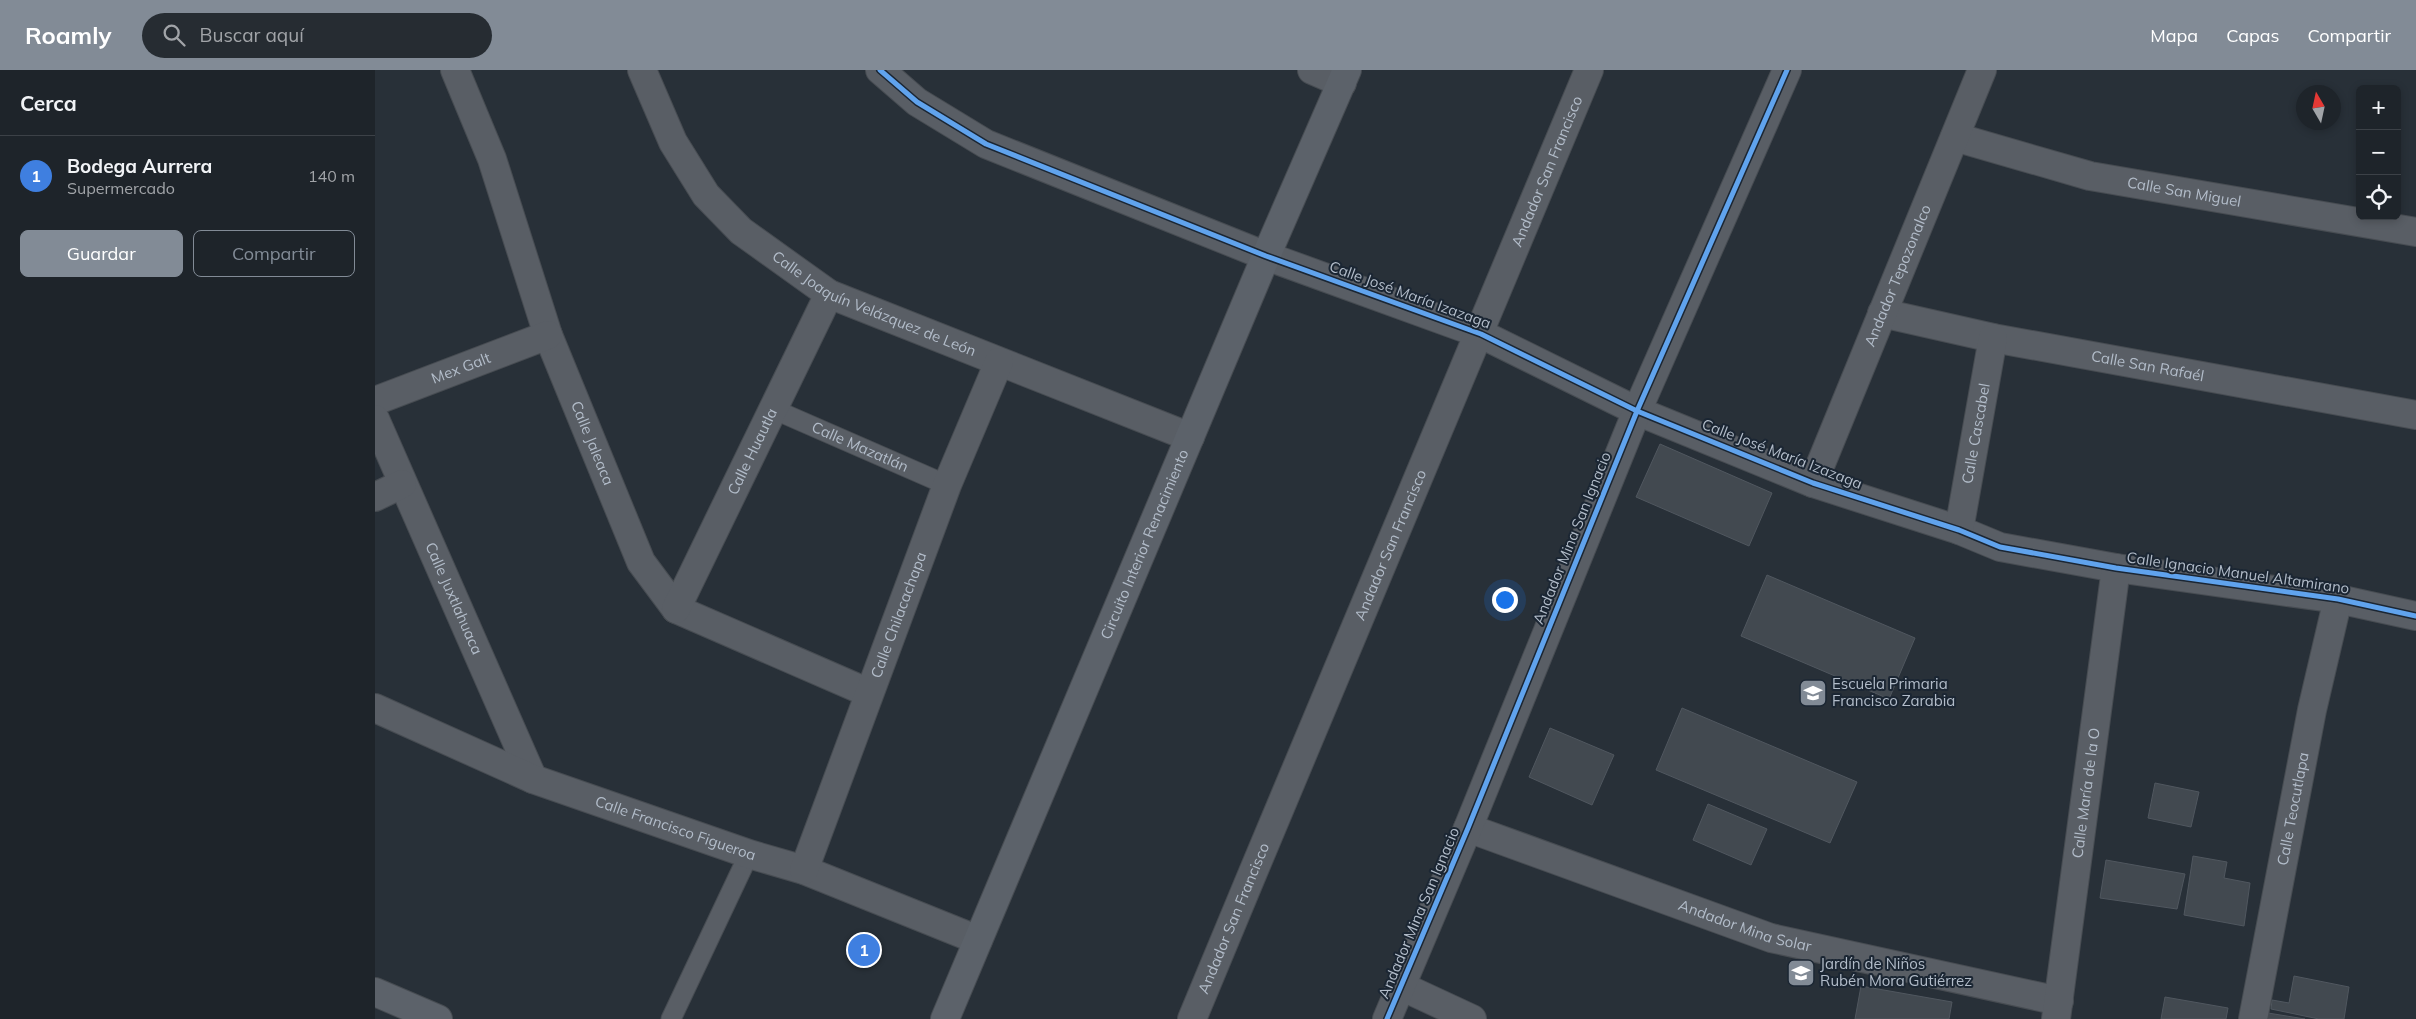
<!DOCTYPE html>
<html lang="es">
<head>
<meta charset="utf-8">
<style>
  body { margin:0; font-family:Mulish,sans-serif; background:#262c32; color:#f1f3f6 }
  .controls { position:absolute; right:15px; top:15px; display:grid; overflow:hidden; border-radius:8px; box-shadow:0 2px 8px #0003 }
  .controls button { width:45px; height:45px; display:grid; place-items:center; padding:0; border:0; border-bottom:1px solid #3c4147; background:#1e242a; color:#f1f3f6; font:25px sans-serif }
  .compass { position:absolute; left:1921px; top:15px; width:45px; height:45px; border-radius:50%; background:#1e242a; box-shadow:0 2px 8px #0003; rotate:351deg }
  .you { position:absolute; left:1129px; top:529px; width:18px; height:18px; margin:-12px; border:4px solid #fff; border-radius:50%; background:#1a73e8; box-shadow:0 0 0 8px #1a73e833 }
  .badge { display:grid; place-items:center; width:32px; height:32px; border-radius:50%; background:#828b96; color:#fff; font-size:16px; font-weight:700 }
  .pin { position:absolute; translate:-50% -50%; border:2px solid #fff; box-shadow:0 1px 5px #0006 }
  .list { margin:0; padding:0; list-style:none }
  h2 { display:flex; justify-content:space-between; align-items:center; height:65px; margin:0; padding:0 20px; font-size:21px }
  h2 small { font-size:16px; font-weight:400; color:#a1a4a8 }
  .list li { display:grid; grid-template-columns:32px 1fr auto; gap:15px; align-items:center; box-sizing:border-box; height:80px; padding:0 20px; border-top:1px solid #3c4147 }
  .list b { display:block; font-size:19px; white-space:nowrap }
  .list p { margin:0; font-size:16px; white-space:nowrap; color:#a1a4a8 }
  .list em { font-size:16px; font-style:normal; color:#a1a4a8 }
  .actions { display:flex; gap:10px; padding:15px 20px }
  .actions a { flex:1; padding:11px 0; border:1px solid #828b96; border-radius:8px; text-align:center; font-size:18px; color:#828b96 }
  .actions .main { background:#828b96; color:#fff }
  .icon { flex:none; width:28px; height:28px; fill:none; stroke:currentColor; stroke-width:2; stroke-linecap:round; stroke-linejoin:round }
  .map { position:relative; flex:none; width:2041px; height:949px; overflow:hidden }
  header { display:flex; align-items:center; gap:30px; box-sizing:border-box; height:70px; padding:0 25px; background:#828b96; color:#fff }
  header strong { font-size:24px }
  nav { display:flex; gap:28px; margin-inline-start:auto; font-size:18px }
  .search { width:350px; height:45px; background:#262c32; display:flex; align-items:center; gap:12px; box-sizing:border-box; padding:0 18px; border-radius:28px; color:#a1a4a8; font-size:19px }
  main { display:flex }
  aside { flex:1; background:#1e242a }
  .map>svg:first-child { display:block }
</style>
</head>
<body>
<header>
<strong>Roamly</strong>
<div class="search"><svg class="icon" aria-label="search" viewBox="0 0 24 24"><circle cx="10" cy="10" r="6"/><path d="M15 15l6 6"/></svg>Buscar aquí</div>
<nav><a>Mapa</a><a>Capas</a><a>Compartir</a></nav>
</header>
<main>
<aside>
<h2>Cerca<small></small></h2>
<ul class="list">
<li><span class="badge" style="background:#3f7fe0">1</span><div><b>Bodega Aurrera</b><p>Supermercado</p></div><em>140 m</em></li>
</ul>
<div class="actions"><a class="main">Guardar</a><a>Compartir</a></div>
</aside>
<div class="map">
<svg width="2041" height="949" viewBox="0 0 2041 949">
  <rect width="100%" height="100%" fill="#283038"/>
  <path fill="#424950" stroke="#50575f" d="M1285,374l112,49 -23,53 -113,-49z
    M1392,505l148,63 -26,61 -148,-63z
    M1307,638l175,74 -27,61 -174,-73z
    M1175,658l64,27 -22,50 -63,-28z
    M1780,713l44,9 -8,35 -43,-9z
    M1333,734l59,25 -16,36 -58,-25z
    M1818,786l34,6 -3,16 26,5 -6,43 -60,-11z
    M1731,790l79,14 -8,35 -77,-11z
    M1919,906l55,11 -5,32h-25l-48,-10 1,-9 17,3z
    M1486,916l91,16 -3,17h-94z
    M1790,927l63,11 -2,11h-65z
    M1893,943l37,6h-38z"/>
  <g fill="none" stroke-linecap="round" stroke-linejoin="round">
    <g stroke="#474c52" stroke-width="21">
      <g id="lane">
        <path id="s1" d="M398,339l174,76"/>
        <path d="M296,949l78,-165"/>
      </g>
    </g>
    <g stroke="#474c52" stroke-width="30">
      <g id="street">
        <path id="s2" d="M80,0l37,89 56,176 93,227 35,47 193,84"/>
        <path id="s3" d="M267,0l31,72 33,53 35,36 88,63 361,143"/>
        <path d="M505,0l37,32 69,42 280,112 215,78 156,77 176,72 146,47 41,17 116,21 222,31 78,17"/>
        <path d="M937,0l30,13"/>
        <path id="s4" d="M1580,67l135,39 326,56"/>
        <path id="s5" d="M1507,243l111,25 423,77"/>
        <path id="s6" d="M0,331l173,-66"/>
        <path id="s7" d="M0,349l158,360"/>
        <path id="s8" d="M1438,413l169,-413"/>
        <path d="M0,427l27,-13"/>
        <path id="s9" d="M1584,460l34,-192"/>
        <path id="s10" d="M301,539l153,-315"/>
        <path id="s11" d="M0,638l158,71 216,75 55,16 174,70"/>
        <path id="s12" d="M1093,758l303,110 288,63"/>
        <path id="s13" d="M429,800l143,-385 52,-123"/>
        <path d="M1026,916l71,33"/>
        <path id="s14" d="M817,949c131,-317 267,-632 397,-949"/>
        <path d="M1012,949l81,-191 169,-417 150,-341"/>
        <path id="s15" d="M1681,949l60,-451"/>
        <path id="s16" d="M1878,949l59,-309 26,-111"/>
      </g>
    </g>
    <g stroke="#474c52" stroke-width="30">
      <g id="secondary">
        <path d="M0,922l63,27"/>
        <path id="s17" d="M570,949l321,-763 81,-186"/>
      </g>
    </g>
    <use href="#lane" stroke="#595e65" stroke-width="19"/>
    <use href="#street" stroke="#595e65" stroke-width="28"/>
    <use href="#secondary" stroke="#5c626a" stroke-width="28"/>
    <g stroke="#1b2633" stroke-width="8">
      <path id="cycleway" d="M505,0l37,32 69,42 280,112 215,78 156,77 176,72 146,47 41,17 116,21 222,31 78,17
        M1012,949l81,-191 169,-417 150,-341"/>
    </g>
    <use href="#cycleway" stroke="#60a3ed" stroke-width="5"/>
  </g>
  <defs>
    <g id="school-square" transform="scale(1.4375)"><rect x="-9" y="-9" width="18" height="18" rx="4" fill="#828b96" stroke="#1b2633"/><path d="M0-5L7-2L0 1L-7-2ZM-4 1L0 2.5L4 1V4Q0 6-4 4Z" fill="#fff"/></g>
  </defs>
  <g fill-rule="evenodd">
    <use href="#school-square" x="1438" y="623"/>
    <use href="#school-square" x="1426" y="903"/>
  </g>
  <g text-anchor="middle" stroke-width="4" stroke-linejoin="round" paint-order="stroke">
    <g font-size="15" fill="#b2bcc9" stroke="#1b2633">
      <text dy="5" stroke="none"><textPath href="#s14" startOffset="919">Andador San Francisco</textPath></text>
      <text dy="5" stroke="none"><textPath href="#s4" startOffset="236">Calle San Miguel</textPath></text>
      <text dy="5" stroke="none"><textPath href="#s8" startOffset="224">Andador Tepozonalco</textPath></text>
      <text transform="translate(1035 225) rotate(20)" y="5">Calle José María Izazaga</text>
      <text dy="5" stroke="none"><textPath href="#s3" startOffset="344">Calle Joaquín Velázquez de León</textPath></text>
      <text dy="5" stroke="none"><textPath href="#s5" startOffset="271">Calle San Rafaél</textPath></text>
      <text dy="5" stroke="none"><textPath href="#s6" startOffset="92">Mex Galt</textPath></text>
      <text dy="5" stroke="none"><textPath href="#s9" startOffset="98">Calle Cascabel</textPath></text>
      <text dy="5" stroke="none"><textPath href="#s2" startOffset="398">Calle Jaleaca</textPath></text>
      <text dy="5" stroke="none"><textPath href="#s1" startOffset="95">Calle Mazatlán</textPath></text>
      <text dy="5" stroke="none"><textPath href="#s10" startOffset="175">Calle Huautla</textPath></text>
      <text transform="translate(1407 384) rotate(21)" y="5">Calle José María Izazaga</text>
      <text transform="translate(1197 468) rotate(-68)" y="5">Andador Mina San Ignacio</text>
      <text dy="5" stroke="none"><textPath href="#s17" startOffset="515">Circuito Interior Renacimiento</textPath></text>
      <text dy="5" stroke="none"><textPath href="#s14" startOffset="514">Andador San Francisco</textPath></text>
      <text transform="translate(1863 503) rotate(8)" y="5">Calle Ignacio Manuel Altamirano</text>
      <text dy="5" stroke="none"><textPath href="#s7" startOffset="196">Calle Juxtlahuaca</textPath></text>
      <text dy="5" stroke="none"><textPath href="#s13" startOffset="272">Calle Chilacachapa</textPath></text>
      <text dy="5" stroke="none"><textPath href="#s15" startOffset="228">Calle María de la O</textPath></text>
      <text dy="5" stroke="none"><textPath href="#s16" startOffset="214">Calle Teocutlapa</textPath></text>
      <text dy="5" stroke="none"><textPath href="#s11" startOffset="324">Calle Francisco Figueroa</textPath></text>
      <text transform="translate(1044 843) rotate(-67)" y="5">Andador Mina San Ignacio</text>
      <text dy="5" stroke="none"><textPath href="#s14" startOffset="109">Andador San Francisco</textPath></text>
      <text dy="5" stroke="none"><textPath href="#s12" startOffset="294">Andador Mina Solar</textPath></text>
    </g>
    <g font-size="15" fill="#b2bcc9" stroke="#1b2633" text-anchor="start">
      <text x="1457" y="619">Escuela Primaria<tspan x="1457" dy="17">Francisco Zarabia</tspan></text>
      <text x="1445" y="899">Jardín de Niños<tspan x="1445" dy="17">Rubén Mora Gutiérrez</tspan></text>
    </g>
  </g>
</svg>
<div class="controls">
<button>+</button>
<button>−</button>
<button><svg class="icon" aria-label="locate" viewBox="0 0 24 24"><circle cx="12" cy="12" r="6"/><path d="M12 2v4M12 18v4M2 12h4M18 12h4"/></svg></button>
</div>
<svg class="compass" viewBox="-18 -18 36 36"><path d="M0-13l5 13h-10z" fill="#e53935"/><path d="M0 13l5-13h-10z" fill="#a1a4a8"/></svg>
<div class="you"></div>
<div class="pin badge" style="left:489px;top:880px;background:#3f7fe0">1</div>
</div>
</main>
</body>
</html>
